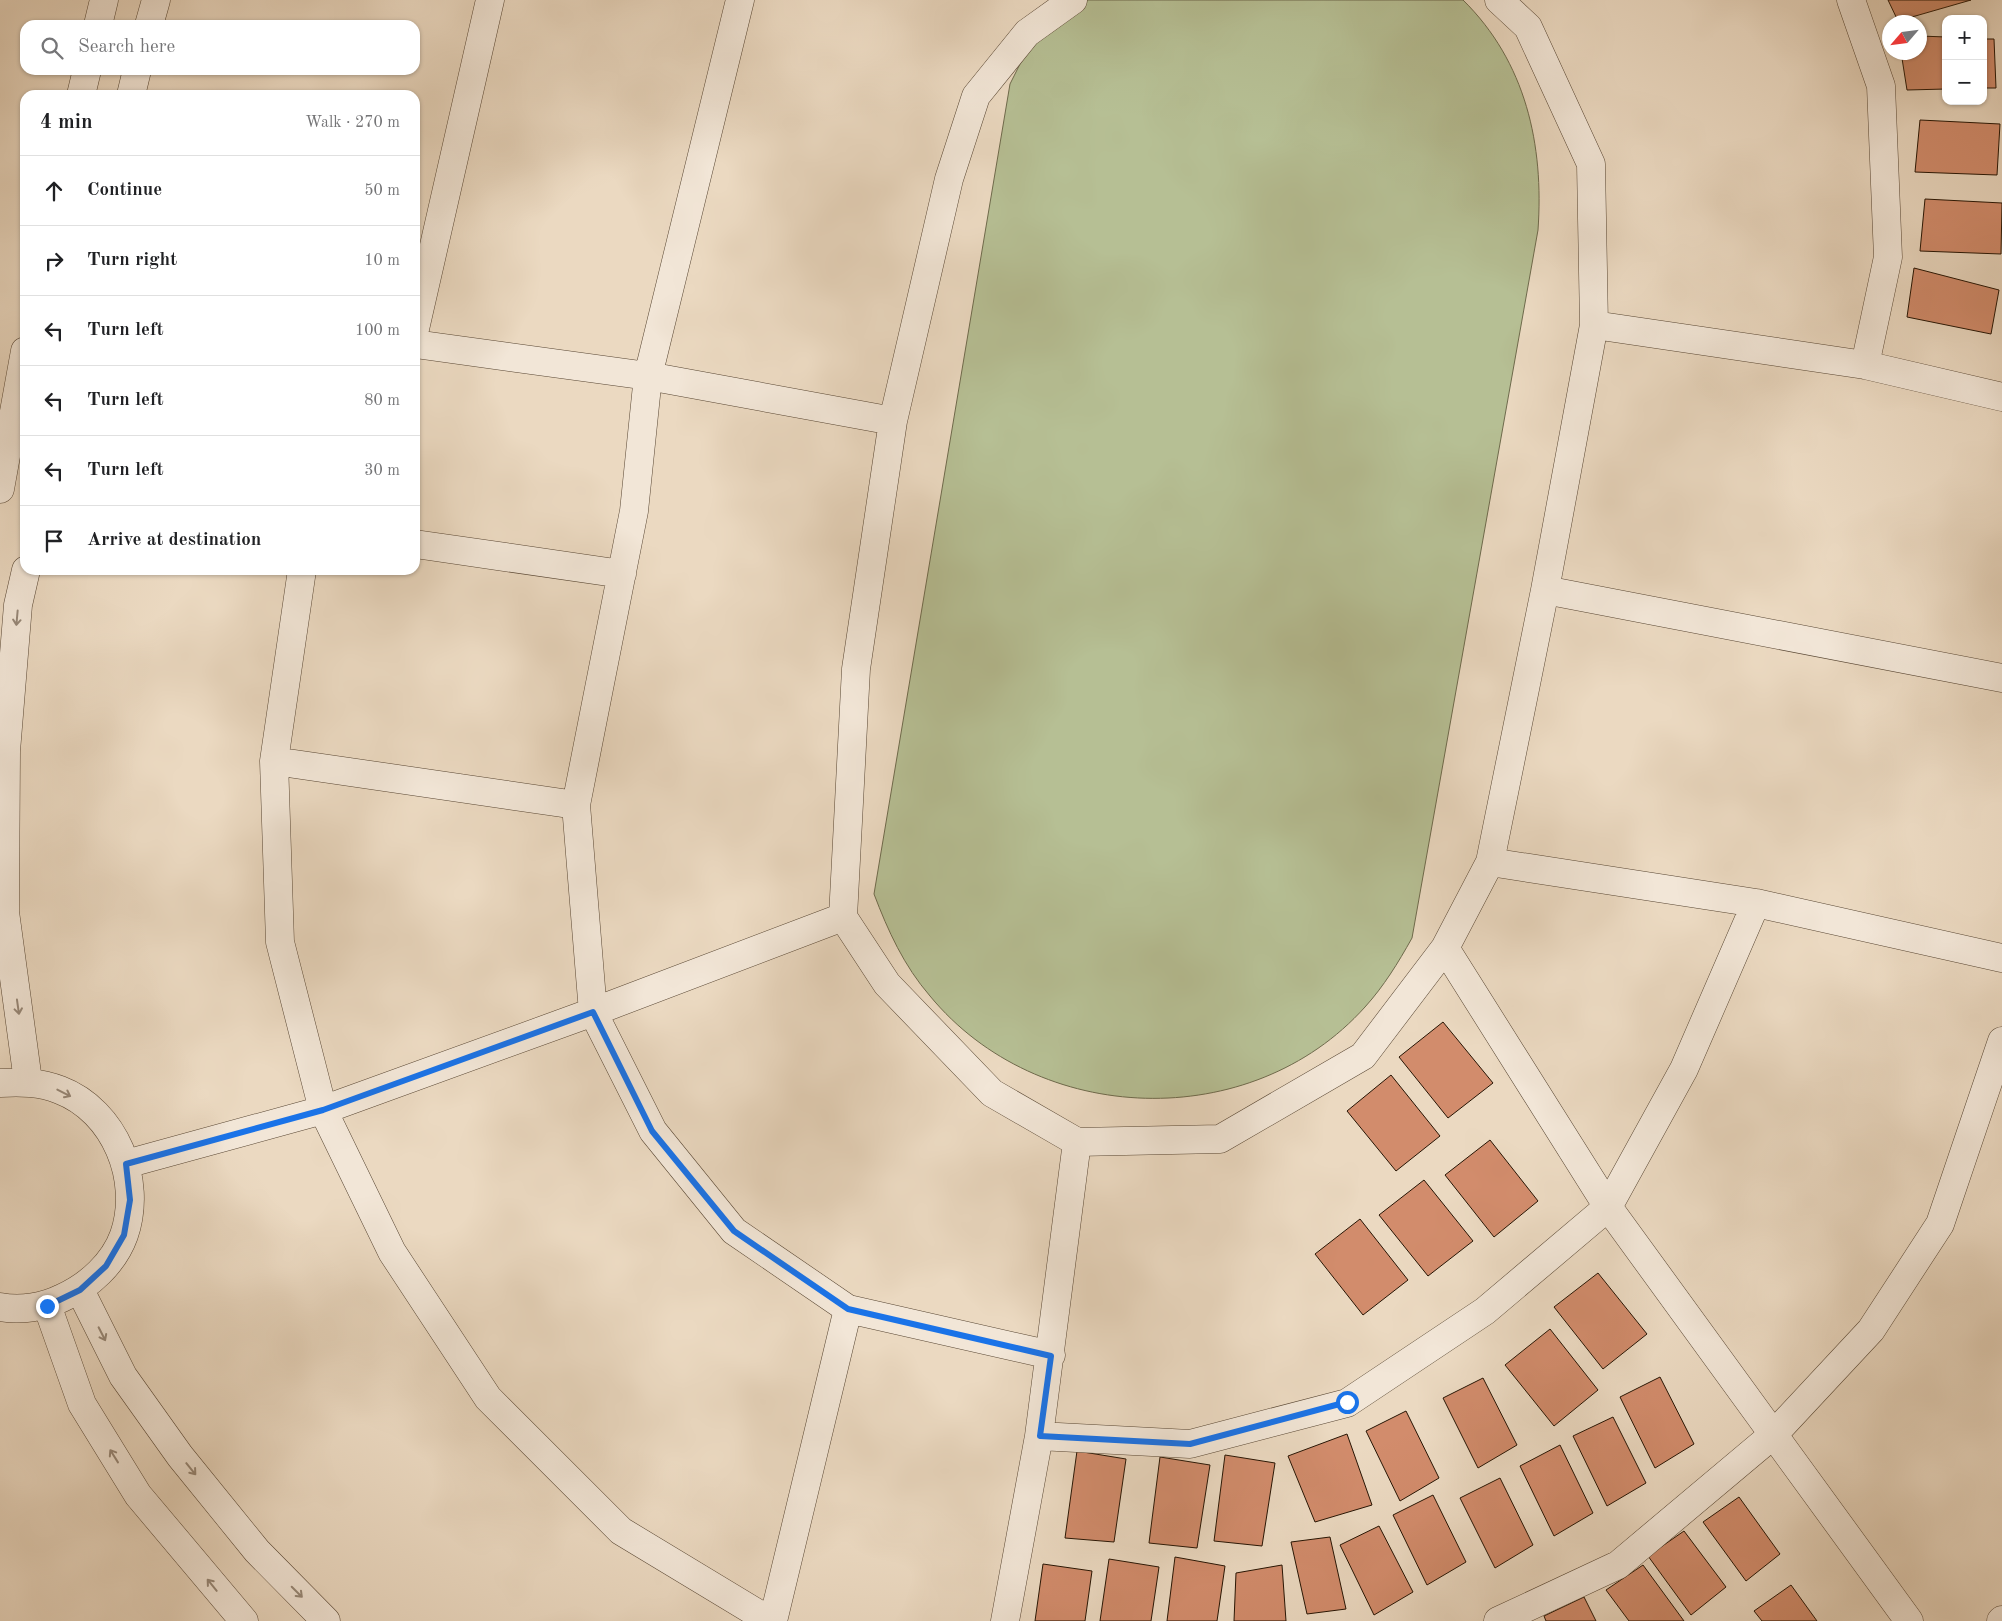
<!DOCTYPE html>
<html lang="en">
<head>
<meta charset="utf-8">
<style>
  body { margin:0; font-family:"Old Standard TT",serif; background:#f2f2f2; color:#202124 }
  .controls { position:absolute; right:15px; top:15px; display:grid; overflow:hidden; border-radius:10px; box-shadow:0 1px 4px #0004 }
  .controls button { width:45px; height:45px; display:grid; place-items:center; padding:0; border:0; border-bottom:1px solid #e0e0e0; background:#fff; color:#202124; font:25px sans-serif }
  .compass { position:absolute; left:1882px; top:15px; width:45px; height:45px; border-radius:50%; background:#fff; box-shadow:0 1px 4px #0004; rotate:242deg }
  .stop { position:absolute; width:15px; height:15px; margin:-11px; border:4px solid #1a73e8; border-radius:50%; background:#fff }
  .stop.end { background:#1a73e8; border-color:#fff; box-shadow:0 1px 5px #0008 }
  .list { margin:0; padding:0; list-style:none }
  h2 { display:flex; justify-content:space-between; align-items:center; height:65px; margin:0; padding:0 20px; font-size:21px }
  h2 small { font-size:16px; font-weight:400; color:#757577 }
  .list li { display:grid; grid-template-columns:32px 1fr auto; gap:15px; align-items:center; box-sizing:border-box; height:70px; padding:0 20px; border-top:1px solid #e0e0e0 }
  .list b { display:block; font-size:19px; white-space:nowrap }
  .list em { font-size:16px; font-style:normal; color:#757577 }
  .icon { flex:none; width:28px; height:28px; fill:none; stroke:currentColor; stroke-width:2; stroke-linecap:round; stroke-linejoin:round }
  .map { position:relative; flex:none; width:2002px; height:1621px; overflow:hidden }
  .search { position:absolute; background:#fff; box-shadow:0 1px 4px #0004; left:20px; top:20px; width:400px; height:55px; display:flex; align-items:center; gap:12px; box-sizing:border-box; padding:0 18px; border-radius:15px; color:#757577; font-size:19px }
  .panel { position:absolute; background:#fff; box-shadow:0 1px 4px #0004; left:20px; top:90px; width:400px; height:485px; border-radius:15px }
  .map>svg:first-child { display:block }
</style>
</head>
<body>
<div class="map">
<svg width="2002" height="1621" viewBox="0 0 2002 1621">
  <rect width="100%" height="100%" fill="#ebd9c1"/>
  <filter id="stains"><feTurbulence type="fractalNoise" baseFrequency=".004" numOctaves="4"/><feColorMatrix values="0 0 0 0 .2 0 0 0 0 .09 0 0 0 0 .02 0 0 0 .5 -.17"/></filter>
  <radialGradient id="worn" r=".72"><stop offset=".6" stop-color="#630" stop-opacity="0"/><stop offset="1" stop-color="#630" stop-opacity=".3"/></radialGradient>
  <path fill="#b6bf94" stroke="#6e6a4c" d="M1066,0h397c63,62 81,145 75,230l-126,708c-14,25 -28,48 -47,69 -114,127 -327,120 -435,-11 -26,-30 -42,-65 -56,-102l136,-810 18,-36z"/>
  <path fill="#d28c6c" stroke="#271504" d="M1888,0h83l-73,21z
    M1920,36l26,1v52l-39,1 -6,-38h19z
    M1983,39h11l2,49h-13z
    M1920,120l80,4 -3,51 -82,-3z
    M1925,199l77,4 -1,51 -81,-3z
    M1914,268l85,22 -8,44 -84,-17z
    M1443,1022l50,61 -45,35 -49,-61z
    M1391,1075l49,61 -44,35 -49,-60z
    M1490,1140l48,61 -44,36 -49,-62z
    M1424,1180l49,61 -45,35 -49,-61z
    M1360,1219l48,61 -45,35 -48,-61z
    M1598,1273l49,61 -44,35 -49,-62z
    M1550,1329l48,61 -44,36 -49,-61z
    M1660,1377l34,67 -39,24 -35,-71z
    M1483,1378l34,67 -39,23 -35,-70z
    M1406,1411l33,67 -39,23 -34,-70z
    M1613,1417l33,66 -39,23 -34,-70z
    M1347,1434l25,71 -57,17 -27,-66z
    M1560,1445l33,68 -39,23 -34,-70z
    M1077,1451l49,8 -12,83 -49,-4z
    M1225,1455l50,8 -13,83 -48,-5z
    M1160,1457l50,8 -13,83 -48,-5z
    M1500,1478l33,67 -38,23 -35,-70z
    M1433,1495l33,67 -39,23 -34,-70z
    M1739,1497l41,57 -34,27 -43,-59z
    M1379,1526l34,66 -39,23 -34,-70z
    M1684,1531l42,56 -35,28 -43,-59z
    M1330,1537l16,72 -39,5 -16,-72z
    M1175,1557l50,9 -8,55h-50z
    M1109,1559l50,8 -8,54h-51z
    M1043,1564l49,7 -7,50h-50z
    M1282,1565l4,56h-52l2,-48z
    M1643,1565l41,56h-55l-23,-31z
    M1791,1585l26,36h-55l-8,-10z
    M1584,1597l12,24h-50l-2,-5z"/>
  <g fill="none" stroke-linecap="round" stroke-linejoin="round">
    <g stroke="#584633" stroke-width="29">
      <path id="minor" d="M740,0l-92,376 -14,135 -58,294 17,207 60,119 81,100 114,78 203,46
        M1073,0l-46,33 -51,63 -27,83 -56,242 -37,248 -13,248 44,67 105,109 85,49 143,-3 143,-83 82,-108 45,-86 55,-272 49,-265 -3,-161 -63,-137 -29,-27
        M1851,0l30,86 7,171 -23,108
        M1594,325l271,40 137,32
        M415,329l75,-329
        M415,344l233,32 245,45
        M415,544l207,30
        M302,570l-28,191 6,181 43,168 69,142 96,146 133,133 149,90
        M1545,590l457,88
        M274,761l302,44
        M1490,862l266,41 246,55
        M1445,948l163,259 301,414
        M126,1164l197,-54 270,-98 250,-95
        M1039,1436l151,8 157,-41 138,-92 123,-104 76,-138 72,-166
        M773,1621l75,-312
        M1005,1621l34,-185 38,-294
        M1498,1621l120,-56 156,-131 97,-104 69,-106 62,-183"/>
    </g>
    <g stroke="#584633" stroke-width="29">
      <path id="tertiary" d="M98,25l6,-25
        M149,25l7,-25
        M81,95l6,-25
        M131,95l6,-25
        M0,489l25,-138
        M26,570l-8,35 -12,146 -1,161 23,169
        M0,1083c21,-1 40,-1 60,7 55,21 83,90 64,145 -10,28 -35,51 -62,63 -18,9 -41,13 -62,9
        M80,1290l43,86 57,80 77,95 69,70
        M47,1305l35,99 56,91 106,126
        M2001,1621l1,-1"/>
    </g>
    <use href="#minor" stroke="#f2e6d7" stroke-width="28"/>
    <use href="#tertiary" stroke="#f2e6d7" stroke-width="28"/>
  </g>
  <defs><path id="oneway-shaft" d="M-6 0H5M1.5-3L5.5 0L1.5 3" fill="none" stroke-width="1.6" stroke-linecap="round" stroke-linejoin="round" transform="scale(1.25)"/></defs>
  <g stroke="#978878">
    <use href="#oneway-shaft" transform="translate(17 618) rotate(95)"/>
    <use href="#oneway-shaft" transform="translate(18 1007) rotate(82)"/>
    <use href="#oneway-shaft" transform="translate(64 1093) rotate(27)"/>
    <use href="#oneway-shaft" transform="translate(102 1334) rotate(63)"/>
    <use href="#oneway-shaft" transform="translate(114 1456) rotate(-122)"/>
    <use href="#oneway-shaft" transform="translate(191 1469) rotate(51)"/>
    <use href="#oneway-shaft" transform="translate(212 1585) rotate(-129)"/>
    <use href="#oneway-shaft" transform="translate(297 1592) rotate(45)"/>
  </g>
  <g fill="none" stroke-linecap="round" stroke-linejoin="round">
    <path stroke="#1a73e8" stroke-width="6" d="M47,1306l33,-16 26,-24 18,-31 6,-35 -4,-36 197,-54 270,-98 59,119 82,100 114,78 203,47 -11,80 150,8 157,-42"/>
  </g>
  <rect width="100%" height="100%" filter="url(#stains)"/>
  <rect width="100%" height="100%" fill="url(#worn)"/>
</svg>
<div class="controls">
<button>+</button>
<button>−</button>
</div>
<svg class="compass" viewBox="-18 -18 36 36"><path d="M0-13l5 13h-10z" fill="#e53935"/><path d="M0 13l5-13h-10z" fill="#757577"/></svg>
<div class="stop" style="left:1347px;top:1402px"></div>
<div class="stop end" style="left:47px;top:1306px"></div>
<div class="search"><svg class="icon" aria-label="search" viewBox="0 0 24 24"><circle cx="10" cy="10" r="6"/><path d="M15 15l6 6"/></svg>Search here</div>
<section class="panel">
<h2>4 min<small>Walk · 270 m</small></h2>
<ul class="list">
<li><svg class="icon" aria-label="ahead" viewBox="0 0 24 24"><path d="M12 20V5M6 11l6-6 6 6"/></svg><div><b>Continue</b></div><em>50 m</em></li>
<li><svg class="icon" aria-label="right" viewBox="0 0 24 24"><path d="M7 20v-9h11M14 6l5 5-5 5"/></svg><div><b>Turn right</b></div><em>10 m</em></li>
<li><svg class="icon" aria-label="left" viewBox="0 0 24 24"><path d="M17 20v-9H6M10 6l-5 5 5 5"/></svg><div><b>Turn left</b></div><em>100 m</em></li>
<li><svg class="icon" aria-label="left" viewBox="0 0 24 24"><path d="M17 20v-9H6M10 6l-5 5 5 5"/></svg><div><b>Turn left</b></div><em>80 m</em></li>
<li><svg class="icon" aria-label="left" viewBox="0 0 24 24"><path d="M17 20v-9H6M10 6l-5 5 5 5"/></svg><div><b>Turn left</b></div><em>30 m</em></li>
<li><svg class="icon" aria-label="arrive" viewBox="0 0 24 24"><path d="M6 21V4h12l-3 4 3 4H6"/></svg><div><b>Arrive at destination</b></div></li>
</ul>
</section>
</div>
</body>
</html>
